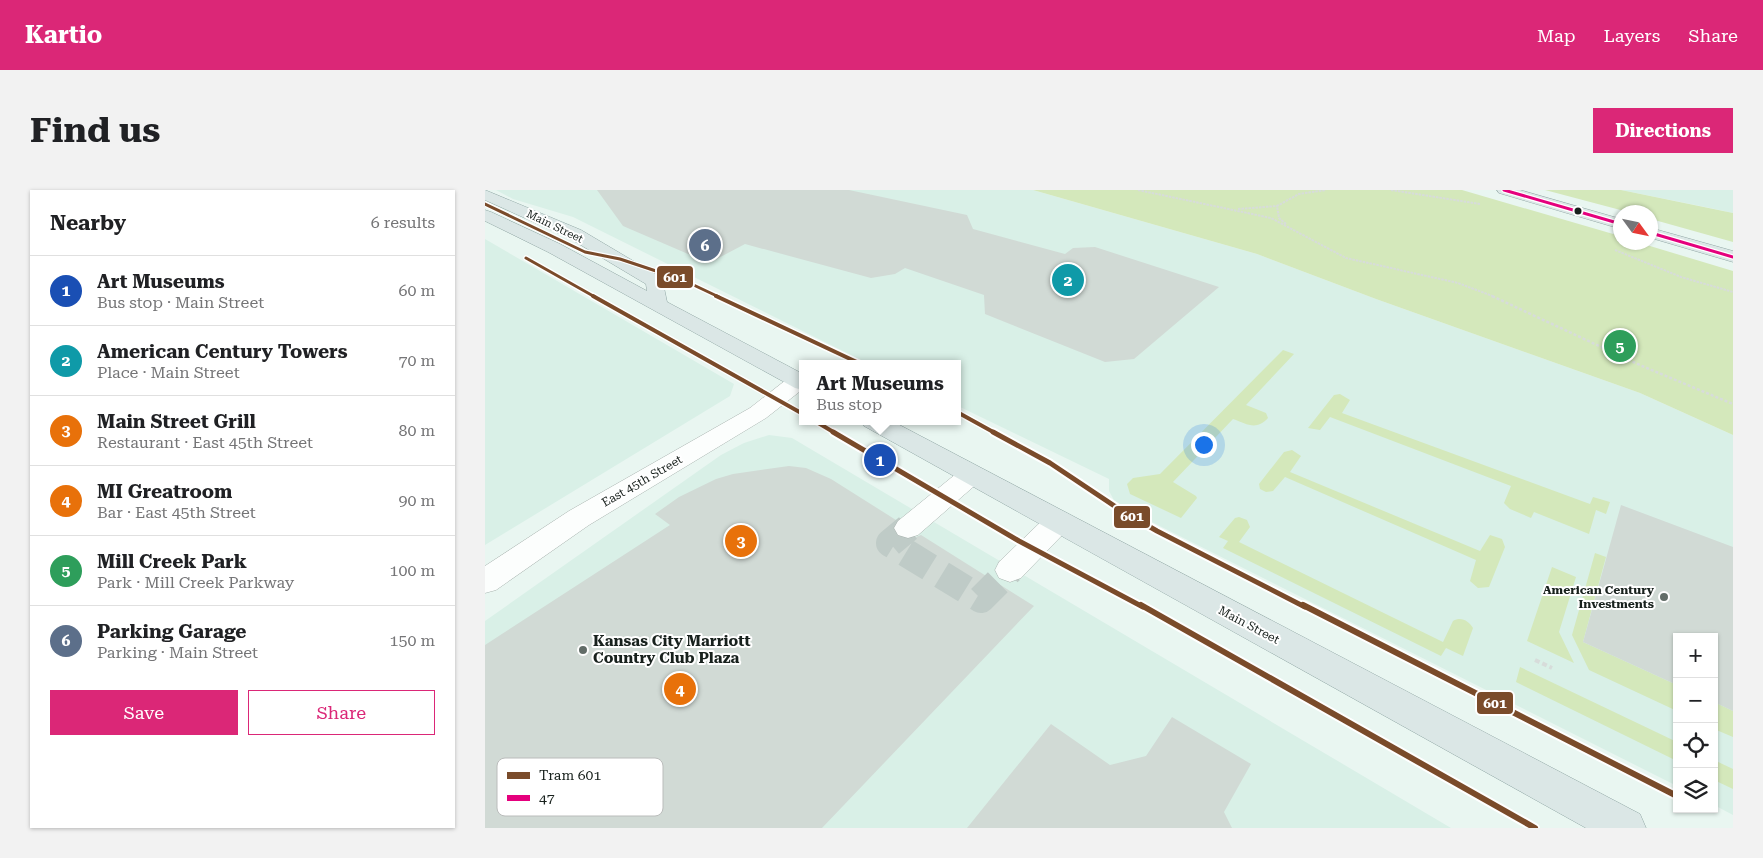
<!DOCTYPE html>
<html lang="en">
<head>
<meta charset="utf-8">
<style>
  body { margin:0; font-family:"Roboto Serif",serif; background:#f2f2f2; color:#202124 }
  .controls { position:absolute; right:15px; bottom:15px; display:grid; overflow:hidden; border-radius:0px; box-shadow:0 1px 4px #0004 }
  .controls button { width:45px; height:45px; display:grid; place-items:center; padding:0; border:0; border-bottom:1px solid #e0e0e0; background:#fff; color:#202124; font:25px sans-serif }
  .compass { position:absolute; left:1128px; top:15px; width:45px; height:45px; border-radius:50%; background:#fff; box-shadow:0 1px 4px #0004; rotate:123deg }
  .you { position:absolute; left:718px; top:254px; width:18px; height:18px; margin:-12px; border:4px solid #fff; border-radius:50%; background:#1a73e8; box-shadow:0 0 0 8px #1a73e833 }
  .badge { display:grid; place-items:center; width:32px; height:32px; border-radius:50%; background:#db2777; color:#fff; font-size:16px; font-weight:700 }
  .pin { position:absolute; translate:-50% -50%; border:2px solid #fff; box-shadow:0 1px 5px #0006 }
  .popup { position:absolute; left:314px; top:170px; width:162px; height:65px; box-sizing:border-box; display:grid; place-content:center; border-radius:0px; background:#fff; filter:drop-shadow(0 1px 4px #0005); font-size:16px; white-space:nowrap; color:#757577 }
  .popup b { font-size:19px; color:#202124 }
  .popup::after { content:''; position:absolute; left:50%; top:100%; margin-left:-10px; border:10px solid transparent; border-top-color:#fff }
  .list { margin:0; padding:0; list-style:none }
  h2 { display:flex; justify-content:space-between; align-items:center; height:65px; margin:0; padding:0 20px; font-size:21px }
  h2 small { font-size:16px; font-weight:400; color:#757577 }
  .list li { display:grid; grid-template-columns:32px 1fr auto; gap:15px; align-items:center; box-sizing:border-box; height:70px; padding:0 20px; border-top:1px solid #e0e0e0 }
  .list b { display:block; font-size:19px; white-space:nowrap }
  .list p { margin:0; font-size:16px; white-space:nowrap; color:#757577 }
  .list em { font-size:16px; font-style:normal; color:#757577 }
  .actions { display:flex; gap:10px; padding:15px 20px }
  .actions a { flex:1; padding:11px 0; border:1px solid #db2777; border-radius:0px; text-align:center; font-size:18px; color:#db2777 }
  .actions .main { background:#db2777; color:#fff }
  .icon { flex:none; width:28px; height:28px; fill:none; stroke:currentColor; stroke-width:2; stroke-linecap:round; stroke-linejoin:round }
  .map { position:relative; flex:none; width:1248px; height:638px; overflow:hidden; border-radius:0px }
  header { display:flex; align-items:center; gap:30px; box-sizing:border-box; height:70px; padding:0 25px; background:#db2777; color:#fff }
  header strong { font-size:24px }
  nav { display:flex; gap:28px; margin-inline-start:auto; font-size:18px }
  .intro { display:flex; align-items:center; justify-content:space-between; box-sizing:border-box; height:120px; padding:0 30px }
  h1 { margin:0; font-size:35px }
  .button { padding:12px 22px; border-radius:0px; background:#db2777; color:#fff; font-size:18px; font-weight:700 }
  main { display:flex; gap:30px; padding:0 30px }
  aside { flex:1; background:#fff; border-radius:0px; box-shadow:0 1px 4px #0004 }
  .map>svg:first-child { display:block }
</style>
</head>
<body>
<header>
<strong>Kartio</strong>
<nav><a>Map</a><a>Layers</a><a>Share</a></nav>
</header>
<div class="intro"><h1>Find us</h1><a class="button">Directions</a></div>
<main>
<aside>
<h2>Nearby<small>6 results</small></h2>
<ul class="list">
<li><span class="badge" style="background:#1a4fb4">1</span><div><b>Art Museums</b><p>Bus stop · Main Street</p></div><em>60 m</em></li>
<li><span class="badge" style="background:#0f9aa8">2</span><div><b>American Century Towers</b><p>Place · Main Street</p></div><em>70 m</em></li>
<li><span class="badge" style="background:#e8710a">3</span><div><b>Main Street Grill</b><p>Restaurant · East 45th Street</p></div><em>80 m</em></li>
<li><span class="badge" style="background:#e8710a">4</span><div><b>MI Greatroom</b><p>Bar · East 45th Street</p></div><em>90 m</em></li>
<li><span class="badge" style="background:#2e9e5b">5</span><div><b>Mill Creek Park</b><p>Park · Mill Creek Parkway</p></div><em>100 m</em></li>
<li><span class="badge" style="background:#5c6f8a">6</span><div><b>Parking Garage</b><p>Parking · Main Street</p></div><em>150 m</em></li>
</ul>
<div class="actions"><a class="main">Save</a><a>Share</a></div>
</aside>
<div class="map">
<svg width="1248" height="638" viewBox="0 0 1248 638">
  <rect width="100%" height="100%" fill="#e9f6f1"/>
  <path fill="#d9f0e7" d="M11,0h537l224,64 119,45 264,94 93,42v380l-19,-10v-168h-37v149l-561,-282 -7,-13v-12l-151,-73 -1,-42h-88l-296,-147 -60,-18z
    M1136,0h112v23l-23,-5z
    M0,49l249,145 -4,12 -245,149z
    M284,245l23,3 659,390h-966v-207l236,-166 23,-12z"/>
  <path fill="#d4e8bb" d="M548,0h429l158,46 1,6 19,1 93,28v164l-93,-42 -264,-94 -119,-45z
    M1060,0h76l112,23v29l-82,-23v-7h-23z
    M798,160l11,4 -48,51 20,8 2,5c-12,13 -21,6 -35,1l-60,63 23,14 1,2 -16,20 -51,-24 -3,-10 6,-6 27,-4z
    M855,204l10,6 -8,13 248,91 3,-7 17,5 -4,12 -10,-4 -7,24 -55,-22 -3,6 -21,-9 -6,-6 7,-17 -181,-69 -10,13 -12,-2 26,-33z
    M807,260l9,6 -11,16 190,79 10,-16 12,4 3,8 -16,40 -11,1 -8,-7 6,-21 -191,-83 -12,14 -7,1 -6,-3 -1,-5 25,-32z
    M754,327l8,3 3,7 -11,15 204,100 10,-21c8,-5 16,0 20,7l-10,28 -17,-8 -5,8 -218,-108 5,-7 -9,-4 16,-19z
    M1110,363l11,4 -23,85 94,43v26l-88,-41 -17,-35z
    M1067,377l24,10 -17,55 15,31 -47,-22z
    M1035,477l157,75v19l-161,-79z
    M1229,512l19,9v26l-19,-8z
    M1229,570l19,9v20l-19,-9z"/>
  <path fill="#d1dad5" d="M112,0h252l118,25 6,14 92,25 8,-6 22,-1 124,40 -85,72 -29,3 -120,-48 -1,-19 -79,-27 -10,6 -24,4 -126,-34 -36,19 -86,-37z
    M304,276l17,2 25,11 65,41 -4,9 5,8 12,3 12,-5 113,71 -212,222h-337v-183l185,-120 -15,-11 24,-17 37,-18 17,-5z
    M1136,315l112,42v164l-19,-9v-65h-37v48l-94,-43z
    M687,527l79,47 -27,48 8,16h-265l84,-104 59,41 36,-9z"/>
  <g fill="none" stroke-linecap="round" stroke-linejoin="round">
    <path stroke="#bfcbc7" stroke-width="28" stroke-dasharray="28 14" stroke-linecap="butt" d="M423,338l-18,15 91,56 29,-29"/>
    <g stroke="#a8b2ae" stroke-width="1">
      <path id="minor" d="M314,184l4,1v14l-37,29 -177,107 -93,65 -11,3v-27l84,-55 181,-103 41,-32z
        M486,276l9,3 4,6 -4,6 -62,54 -10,3 -10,-3 -4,-7 4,-7 64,-52z
        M573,322l10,3 4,7 -4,7 -47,49 -11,4 -11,-4 -4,-8 4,-8 49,-47z"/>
    </g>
    <g stroke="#91a7a5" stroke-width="1">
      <path id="major" d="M0,0l96,40 81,48 5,24 136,72v16l-8,-2 -247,-136 -63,-31v-11l6,2 69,32 87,47 -1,-7 -77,-46 -84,-38z
        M1012,0h23l101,29v10l-122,-36z
        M1166,38l82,23v11l-82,-24z
        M376,231h31l748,393 6,14h-60l-722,-402z"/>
    </g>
    <path stroke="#d7dcda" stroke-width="2" stroke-dasharray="2.5 1" stroke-linecap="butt" d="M653,0l133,28 75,40 112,25 37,14
      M906,0l89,14
      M753,19l39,-3
      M801,34l-7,-6 -2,-12 22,-12 27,-4
      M1130,60l66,27 52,15"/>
    <path stroke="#d7dcda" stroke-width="2.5" stroke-dasharray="3 2" stroke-linecap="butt" d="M1007,106l150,70 91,38"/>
    <path stroke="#d7dcda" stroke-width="4" stroke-dasharray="5 3" stroke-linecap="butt" d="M1050,470l17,8"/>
    <use href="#minor" fill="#fcfefd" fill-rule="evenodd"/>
    <use href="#major" fill="#dbe7e6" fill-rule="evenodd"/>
    <g stroke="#fff" stroke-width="5.5">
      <path id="bus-1" d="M1019,0l117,34
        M1166,43l82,24"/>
    </g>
    <use href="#bus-1" stroke="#e5007d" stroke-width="3"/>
    <g stroke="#fff" stroke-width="5.5">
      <path id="tram-1-far3" d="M0,14l100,48 35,7 63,21 36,17
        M41,68l69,39"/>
    </g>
    <g stroke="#fff" stroke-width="7">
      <path id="tram-1-far2" d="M108,106l210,118
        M231,106l145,68
        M472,222l38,21
        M330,231l20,12"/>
    </g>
    <g stroke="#fff" stroke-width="9">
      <path id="tram-1-far1" d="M348,242l186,109 124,66
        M508,242l57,31 69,46 38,22 148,76"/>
    </g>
    <g stroke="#fff" stroke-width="10">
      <path id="tram-1" d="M656,415l394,223
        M818,415l374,191"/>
    </g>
    <use href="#tram-1-far3" stroke="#7a4b2a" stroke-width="3"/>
    <use href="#tram-1-far2" stroke="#7a4b2a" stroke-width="4"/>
    <use href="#tram-1-far1" stroke="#7a4b2a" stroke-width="5"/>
    <use href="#tram-1" stroke="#7a4b2a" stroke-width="6"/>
  </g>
  <circle fill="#18211d" stroke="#fff" stroke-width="2" cx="1093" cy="21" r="4.5"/>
  <g fill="#616c67" stroke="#fff" stroke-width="2">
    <circle cx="1179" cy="407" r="5"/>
    <circle cx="98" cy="460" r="5"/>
  </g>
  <g text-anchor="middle" stroke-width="4" stroke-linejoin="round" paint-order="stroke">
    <g font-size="11" fill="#18211d" stroke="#fff">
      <text transform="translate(70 36) rotate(26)" y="4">Main Street</text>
    </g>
    <g font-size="12" fill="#18211d" stroke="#fff">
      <text transform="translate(157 291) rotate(-30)" y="4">East 45th Street</text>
      <text transform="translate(764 435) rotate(28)" y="4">Main Street</text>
    </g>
    <g font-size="12" font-weight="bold" fill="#18211d" stroke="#fff" text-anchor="end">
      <text x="1169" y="404">American Century<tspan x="1169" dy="14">Investments</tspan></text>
    </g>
    <g font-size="15" font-weight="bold" fill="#18211d" stroke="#fff" text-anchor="start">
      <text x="108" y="456">Kansas City Marriott<tspan x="108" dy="17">Country Club Plaza</tspan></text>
    </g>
  </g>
  <rect x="12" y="568" width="166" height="58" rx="8" fill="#fff" stroke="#babcbb" stroke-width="1"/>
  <rect x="22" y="582" width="23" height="7" fill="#7a4b2a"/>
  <rect x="22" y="605" width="23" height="6" fill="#e5007d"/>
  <g font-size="14" fill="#18211d">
    <text x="54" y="590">Tram 601</text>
    <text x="54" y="613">47</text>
  </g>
  <g stroke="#fff" stroke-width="2">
    <rect x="171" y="75" width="38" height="24" rx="5" fill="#7a4b2a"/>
    <rect x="628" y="315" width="38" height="24" rx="5" fill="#7a4b2a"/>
    <rect x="991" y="501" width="38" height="24" rx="5" fill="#7a4b2a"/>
  </g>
  <g font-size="14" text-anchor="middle" font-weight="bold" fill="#fff">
    <text x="190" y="92">601</text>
    <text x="647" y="331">601</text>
    <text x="1010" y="518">601</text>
  </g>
</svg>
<div class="controls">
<button>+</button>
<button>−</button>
<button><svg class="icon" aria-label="locate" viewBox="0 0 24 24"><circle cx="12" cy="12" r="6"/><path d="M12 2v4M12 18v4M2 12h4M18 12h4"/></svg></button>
<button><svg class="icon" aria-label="layers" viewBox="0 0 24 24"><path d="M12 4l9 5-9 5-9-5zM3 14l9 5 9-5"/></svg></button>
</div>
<svg class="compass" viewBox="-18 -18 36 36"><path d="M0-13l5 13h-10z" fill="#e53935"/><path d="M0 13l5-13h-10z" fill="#757577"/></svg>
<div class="you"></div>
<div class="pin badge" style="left:395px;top:270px;background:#1a4fb4">1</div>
<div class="popup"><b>Art Museums</b>Bus stop</div>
<div class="pin badge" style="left:583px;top:90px;background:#0f9aa8">2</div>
<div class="pin badge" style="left:256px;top:351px;background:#e8710a">3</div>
<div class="pin badge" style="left:195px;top:499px;background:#e8710a">4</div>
<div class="pin badge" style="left:1135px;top:156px;background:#2e9e5b">5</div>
<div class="pin badge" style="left:220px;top:55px;background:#5c6f8a">6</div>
</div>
</main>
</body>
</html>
